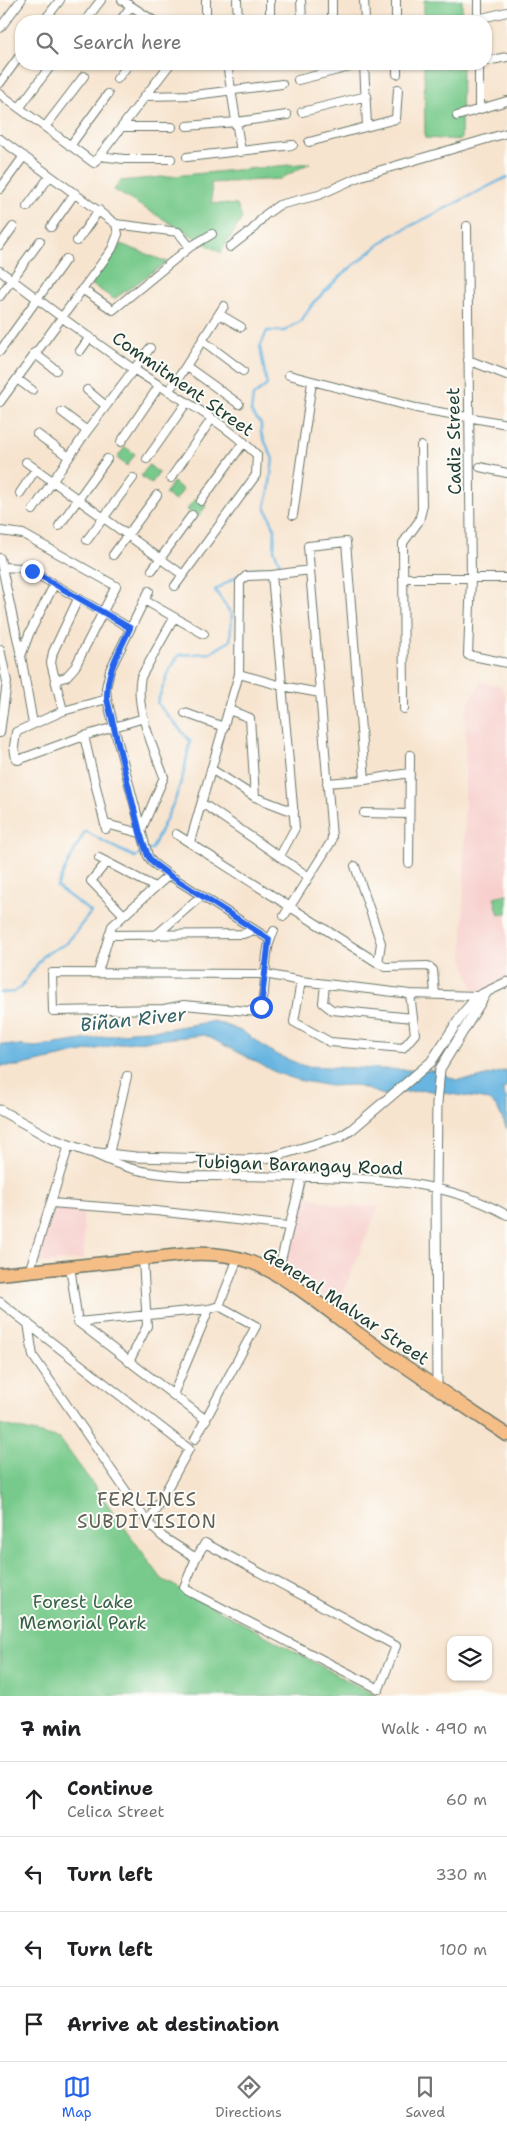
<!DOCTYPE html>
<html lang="en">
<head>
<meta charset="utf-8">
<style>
  body { margin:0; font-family:"Shantell Sans",sans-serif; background:#f6f6f6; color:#202124 }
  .controls { position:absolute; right:15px; bottom:15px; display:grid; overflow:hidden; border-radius:10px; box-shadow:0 1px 4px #0004 }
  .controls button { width:45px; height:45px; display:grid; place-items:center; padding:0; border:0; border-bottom:1px solid #e0e0e0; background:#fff; color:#202124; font:25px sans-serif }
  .stop { position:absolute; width:15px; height:15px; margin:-11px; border:4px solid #2563eb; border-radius:50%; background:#fff }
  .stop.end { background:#2563eb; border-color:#fff; box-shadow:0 1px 5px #0008 }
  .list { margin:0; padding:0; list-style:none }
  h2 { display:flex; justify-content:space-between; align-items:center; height:65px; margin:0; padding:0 20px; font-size:21px }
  h2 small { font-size:16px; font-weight:400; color:#757577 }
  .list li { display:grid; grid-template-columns:32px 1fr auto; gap:15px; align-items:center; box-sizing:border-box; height:75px; padding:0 20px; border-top:1px solid #e0e0e0 }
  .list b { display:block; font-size:19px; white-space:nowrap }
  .list p { margin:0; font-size:16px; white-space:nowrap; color:#757577 }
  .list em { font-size:16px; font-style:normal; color:#757577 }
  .icon { flex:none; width:28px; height:28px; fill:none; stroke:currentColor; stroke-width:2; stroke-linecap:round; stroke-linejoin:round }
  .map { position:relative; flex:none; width:507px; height:1696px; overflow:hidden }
  .search { position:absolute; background:#fff; box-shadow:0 1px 4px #0004; left:15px; right:15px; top:15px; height:55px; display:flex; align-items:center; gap:12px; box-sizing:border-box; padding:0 18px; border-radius:20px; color:#757577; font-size:19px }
  .sheet { height:365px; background:#fff }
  nav { display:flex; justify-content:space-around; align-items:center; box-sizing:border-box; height:70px; border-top:1px solid #e0e0e0; background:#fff; font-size:14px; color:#757577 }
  nav a { display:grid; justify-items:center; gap:2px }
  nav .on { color:#2563eb }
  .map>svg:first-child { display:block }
</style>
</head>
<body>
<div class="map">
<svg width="507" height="1696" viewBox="0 0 507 1696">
  <rect width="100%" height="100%" fill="#fdfcf7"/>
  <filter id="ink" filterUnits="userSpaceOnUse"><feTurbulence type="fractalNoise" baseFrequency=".02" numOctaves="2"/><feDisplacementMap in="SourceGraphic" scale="10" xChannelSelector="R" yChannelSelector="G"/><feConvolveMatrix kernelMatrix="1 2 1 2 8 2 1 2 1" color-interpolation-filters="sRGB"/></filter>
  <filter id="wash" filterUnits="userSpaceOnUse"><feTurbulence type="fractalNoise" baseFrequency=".0096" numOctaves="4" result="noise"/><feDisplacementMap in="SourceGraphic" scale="20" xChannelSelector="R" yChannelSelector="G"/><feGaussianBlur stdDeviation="1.12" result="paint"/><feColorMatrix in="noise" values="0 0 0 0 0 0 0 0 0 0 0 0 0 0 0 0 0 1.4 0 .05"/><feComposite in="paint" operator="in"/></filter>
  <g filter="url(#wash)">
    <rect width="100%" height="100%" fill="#f7e4cf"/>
    <path fill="#f7d0cd" d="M481,682l20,4 6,14v278l-24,12 -9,1 -11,-33 3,-249z
      M303,1195l41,12 35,-1 -41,98 -60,-33z
      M54,1207l29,3 1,49 -49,5z"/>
    <path fill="#78ca8c" stroke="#4c8460" d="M424,0h38v21h-38z
      M424,64h38l-1,76 -36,-2z
      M310,163l-30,16 -69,4 1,20 25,2 5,13 -21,35 -107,-63 6,-9z
      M121,244l46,18 -53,37 -23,-15z
      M125,447l10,7 -8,12 -10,-8z
      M149,465l10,8 -8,11 -10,-8z
      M173,482l10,8 -8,11 -10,-7z
      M195,498l11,8 -8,11 -11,-7z
      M507,894v19l-8,2 -5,-18z
      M0,1424l60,15 102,140 214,117h-376z"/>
    <path fill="#68b5e1" stroke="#44798a" d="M214,1021l29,11 32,22 29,12 133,5 19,9 19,-1 32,-9v17l-5,3 5,9v30l-9,-20 -9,-9 -64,-10 -41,5 -30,-10 -24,1 -32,-6 -21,-7 -72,-38 -81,8 -106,23h-18v-22l36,3 93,-14v-2l38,-2z"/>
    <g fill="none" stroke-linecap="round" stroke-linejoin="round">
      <path stroke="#68b5e1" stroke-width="2.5" d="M0,993l14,-1 7,-5 23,-32 23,-12 24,-31 -34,-25 8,-18 20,-38 33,18 17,8 17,-8 23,-49 9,-28 6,-31 -33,-38 12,-32 10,-16 31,-2 20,-12 2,-26 -17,-25 34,-21 32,-3 -7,-16 1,-21 -10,-22 4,-16 4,-32 -12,-26v-9l-10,-12 2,-16 14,-11 -7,-38 7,-16h18l7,-5 9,-5 13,-19 30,-29 45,-36 118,-60"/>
    </g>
  </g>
  <g filter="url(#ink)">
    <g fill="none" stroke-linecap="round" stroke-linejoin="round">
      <g stroke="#6b776a" stroke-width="10">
        <path id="minor" d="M122,0l32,21
          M206,0v21
          M237,0l1,21
          M270,0v21
          M301,0l1,21
          M364,0l1,21
          M478,0v21
          M478,19l29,-7
          M44,21l16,-21
          M85,21l16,-21
          M120,21l11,-15
          M332,21v-21
          M396,21v-21
          M0,28l21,-28
          M486,61l21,-4
          M227,64l14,88
          M364,64l3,62
          M397,64v10
          M479,64v45
          M117,79l12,-15
          M298,80l64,-16
          M0,83l21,-29
          M0,94l94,69 76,-99
          M144,96l51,-1 87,-11
          M20,107l32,-43
          M302,112l65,-16
          M457,116l50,-15
          M187,126l49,-4 51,-7
          M45,127l39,-51
          M122,127h50
          M0,139l116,85 2,10 -6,15 -112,153
          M309,142l87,-23 2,-30
          M70,146l38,-52
          M100,156l24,3h47
          M187,157l106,-12
          M0,189l24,-33
          M27,207l23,-31
          M116,224l62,8 12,15
          M467,226l4,352 -3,77 39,8
          M51,227l24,-34
          M77,241l22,-31
          M0,245l13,-18
          M230,247l22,-17 13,-15 14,-10 40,-10 42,-19 146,-43
          M0,271c45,33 89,68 135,99 41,27 87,50 122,85l-1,20 -81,111
          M82,289l31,21 77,-63 22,-13
          M0,296l40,-55
          M219,314l22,13
          M203,341l40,30
          M0,351l66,-92
          M80,351l10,-14
          M34,353l22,17
          M468,360l39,15
          M186,366l53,38
          M289,375l127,33 91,16
          M17,379l15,11
          M87,390l19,16
          M168,391l11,-14 45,-71
          M62,412l25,19
          M37,434l32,23
          M121,442l38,-56
          M147,459l40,-57
          M26,462l157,113
          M480,467l27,6
          M171,478l40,-58
          M20,493l16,-24
          M201,501l43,-59
          M33,510l54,-79 63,-83
          M293,515l19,-133
          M59,526l48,-67
          M0,531l23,3 93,52 -41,81 -9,10 -11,3
          M87,540l46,-62
          M113,555l44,-60
          M0,558l21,98 12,68
          M2,567l20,1 9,3 99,57
          M152,570l40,-55
          M272,575l38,-5
          M403,578h104
          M149,591l-39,79 -4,18 1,11 7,28 34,129 5,7 16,12 100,64
          M144,600l60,34
          M0,649l7,33 -7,51
          M21,656l8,-22 25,-49
          M239,674l43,12 38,7
          M107,699l-44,12 -47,21 -2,15 2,12 2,1 66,-24 60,-18
          M404,709l-1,-166 16,-22 3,-12 -1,-63
          M229,710l21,8 5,79
          M63,711l-12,-48 2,-11 25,-53
          M185,713l39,14
          M84,736l22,93
          M211,769l44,28 39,15
          M327,783l38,-3 44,-7
          M202,803l107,74
          M364,813l45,1
          M106,824l34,9
          M140,833l24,-56c-10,-28 -30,-70 -23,-100l33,-59
          M176,834l202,129 7,4 43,-1 5,4 2,24
          M190,842l49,-168 1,-92 6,-6 26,-1 23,253 -15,28
          M99,858l56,29
          M106,863l-15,18 33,34
          M409,863l1,-108
          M355,866l26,77 -3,20
          M284,916l47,-74 1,-5 -24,-291 38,-4 19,238
          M274,931c-13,20 -5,69 -16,81l-74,-7 -20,4 -111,2 -1,-38 213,1 36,7 109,13 68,2
          M109,935l134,-1 11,-4
          M155,936l46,-40
          M98,972l14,-46 57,-51
          M301,981l-7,41 36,20 73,6 12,-14 -5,-40
          M325,984l-2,19 9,7 81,8
          M94,1154c34,16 51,19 88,22 45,0 91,0 137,1 64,2 130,5 188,38
          M109,1154l18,-78
          M51,1203l105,8 132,15
          M70,1266l8,56 128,98
          M29,1272l40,-127
          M277,1276l25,-100
          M0,1302l189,147 -41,74
          M219,1306l19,-48
          M78,1322l131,-13 10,-3 37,20 -61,113
          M28,1323l5,33 115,167 15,14 33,21
          M129,1362l18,-36 -4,-67
          M173,1395l36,-86
          M205,1543l191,103 -17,43 -192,-99 -3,-3 12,-29z"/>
      </g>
      <g stroke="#6b776a" stroke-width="11">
        <path id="tertiary" d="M0,1110l52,29 37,13 47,5 111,3 25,-3 68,-20 11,-7 80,-68 33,-50 14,-16 29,-14
          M437,1388l-1,-200 1,-85 3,-34 47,-77"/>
      </g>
      <g stroke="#6b776a" stroke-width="15">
        <path id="trunk" d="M0,1274l191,-20c20,-1 37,0 57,7 37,13 79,49 111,73 49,35 99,68 148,101"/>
      </g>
      <use href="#minor" stroke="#fff" stroke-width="8"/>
      <use href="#tertiary" stroke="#fff" stroke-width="9"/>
      <use href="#trunk" stroke="#f6be87" stroke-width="12"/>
    </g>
  </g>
  <g fill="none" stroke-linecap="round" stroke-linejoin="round" filter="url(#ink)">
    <path stroke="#2563eb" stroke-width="6" d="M32,571l98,57c-11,24 -24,44 -23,71l33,134 8,23 5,7 16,12 100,64 -8,68"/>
  </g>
  <g text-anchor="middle" stroke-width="4" stroke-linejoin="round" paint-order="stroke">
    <g font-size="18" fill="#1f3d34" stroke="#fdfcf7">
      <text transform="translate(183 384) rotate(35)" y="6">Commitment Street</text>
      <text transform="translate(454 441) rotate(-91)" y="6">Cadiz Street</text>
      <text transform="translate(299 1165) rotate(2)" y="6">Tubigan Barangay Road</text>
      <text transform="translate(346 1306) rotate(34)" y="6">General Malvar Street</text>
    </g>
    <g font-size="18" fill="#35604a" stroke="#fdfcf7">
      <text x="83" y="1608">Forest Lake<tspan x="83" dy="21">Memorial Park</tspan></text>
    </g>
    <g font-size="19" font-style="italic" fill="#356168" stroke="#fdfcf7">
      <text transform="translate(133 1019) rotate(-6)" y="7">Biñan River</text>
    </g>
    <g font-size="19" letter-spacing="1" fill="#606059" stroke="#fdfcf7">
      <text x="147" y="1506">FERLINES<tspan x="147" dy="22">SUBDIVISION</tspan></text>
    </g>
  </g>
</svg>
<div class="controls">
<button><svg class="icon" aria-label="layers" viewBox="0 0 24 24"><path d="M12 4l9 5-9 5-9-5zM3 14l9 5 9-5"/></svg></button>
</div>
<div class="stop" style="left:261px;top:1007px"></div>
<div class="stop end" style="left:32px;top:571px"></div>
<div class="search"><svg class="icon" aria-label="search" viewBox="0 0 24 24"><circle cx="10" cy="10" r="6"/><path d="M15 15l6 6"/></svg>Search here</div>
</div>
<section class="sheet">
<h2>7 min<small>Walk · 490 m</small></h2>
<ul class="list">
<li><svg class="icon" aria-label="ahead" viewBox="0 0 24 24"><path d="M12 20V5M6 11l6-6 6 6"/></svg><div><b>Continue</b><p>Celica Street</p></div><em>60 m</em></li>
<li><svg class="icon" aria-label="left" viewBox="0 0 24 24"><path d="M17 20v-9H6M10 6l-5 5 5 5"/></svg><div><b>Turn left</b></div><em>330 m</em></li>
<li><svg class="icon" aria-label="left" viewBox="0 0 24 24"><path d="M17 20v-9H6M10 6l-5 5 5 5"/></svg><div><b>Turn left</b></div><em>100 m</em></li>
<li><svg class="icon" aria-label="arrive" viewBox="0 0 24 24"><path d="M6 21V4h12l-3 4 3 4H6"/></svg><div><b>Arrive at destination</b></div></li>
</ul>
</section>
<nav>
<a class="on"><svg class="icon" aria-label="map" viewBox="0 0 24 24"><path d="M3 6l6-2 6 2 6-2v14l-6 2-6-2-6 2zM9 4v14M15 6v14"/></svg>Map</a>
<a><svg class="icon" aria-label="directions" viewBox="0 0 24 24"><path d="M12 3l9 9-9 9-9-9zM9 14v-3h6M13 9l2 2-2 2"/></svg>Directions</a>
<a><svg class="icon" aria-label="saved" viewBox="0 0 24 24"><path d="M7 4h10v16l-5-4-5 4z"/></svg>Saved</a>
</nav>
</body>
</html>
